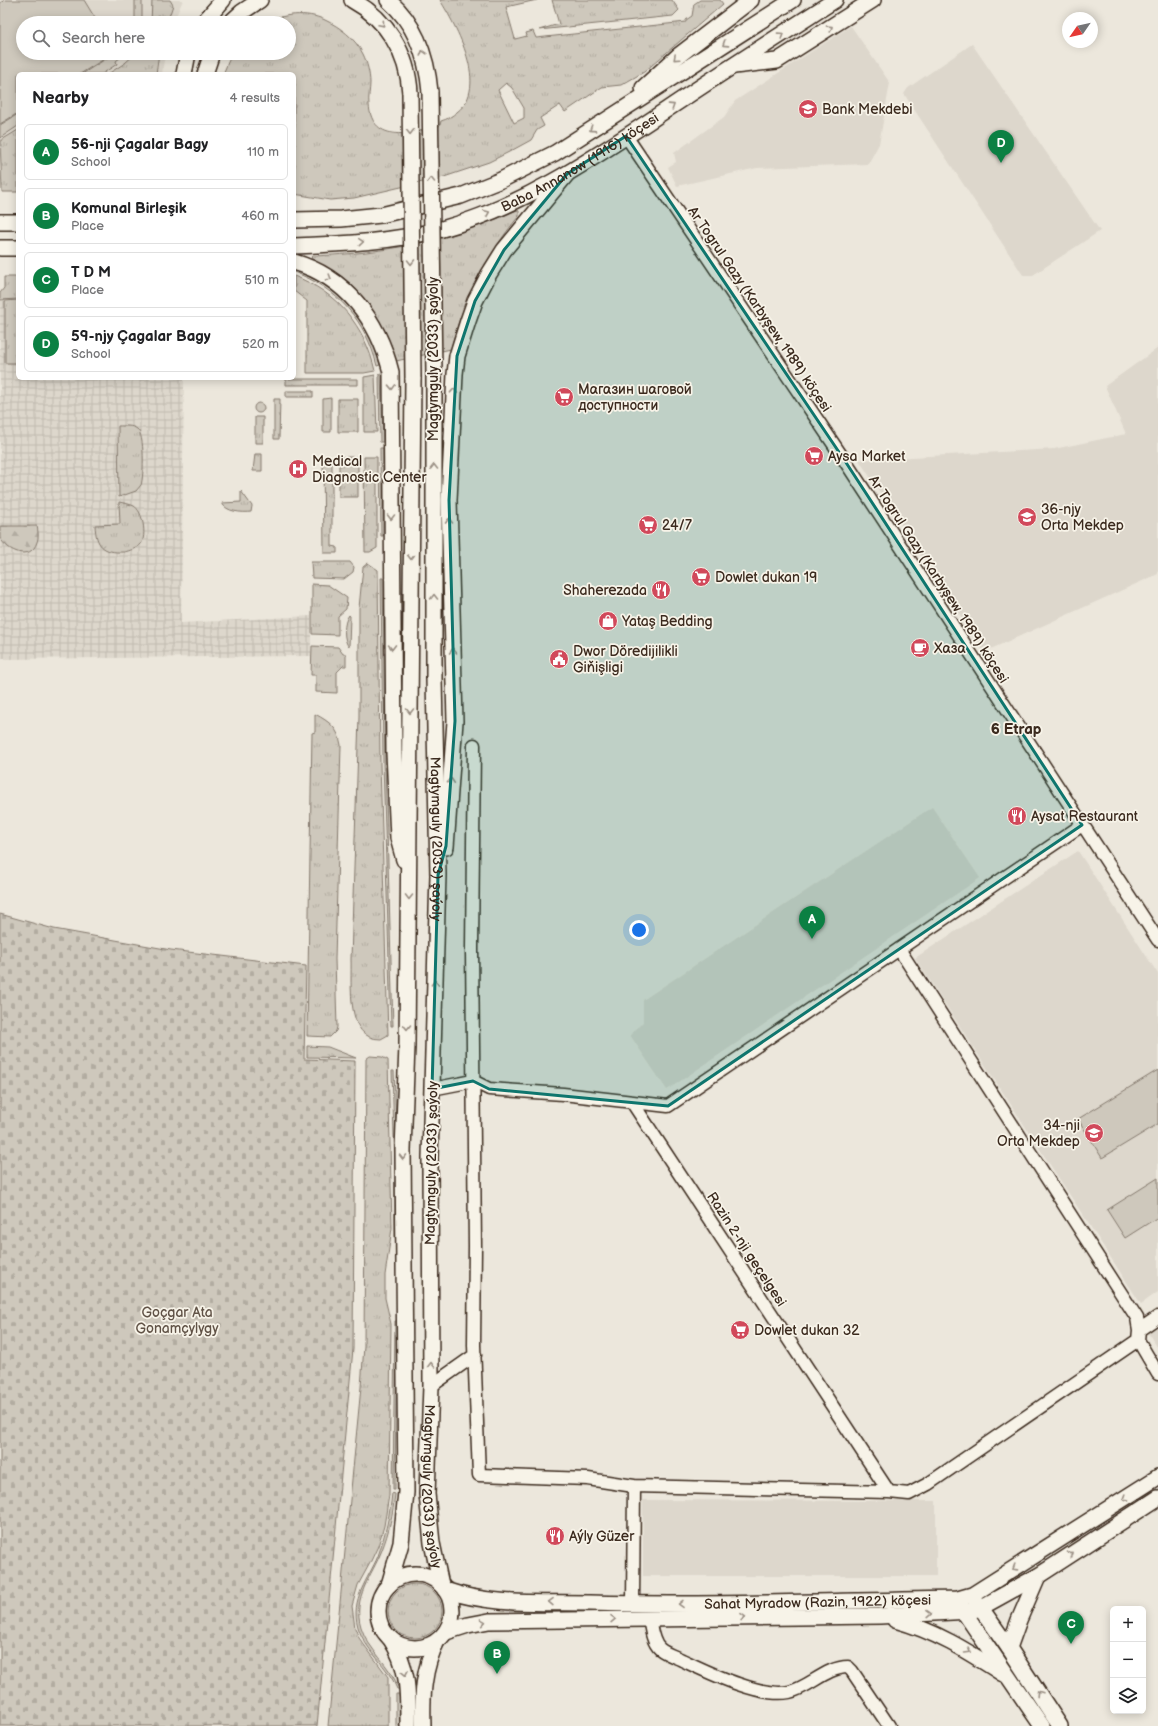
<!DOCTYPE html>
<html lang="en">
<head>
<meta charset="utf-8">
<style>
  body { margin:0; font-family:"Balsamiq Sans",sans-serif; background:#f2f2f2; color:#202124 }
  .controls { position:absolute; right:12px; bottom:12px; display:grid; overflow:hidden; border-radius:6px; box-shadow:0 2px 10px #0003 }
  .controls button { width:36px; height:36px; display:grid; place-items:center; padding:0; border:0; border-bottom:1px solid #e0e0e0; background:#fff; color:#202124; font:20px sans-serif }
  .compass { position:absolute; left:1062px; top:12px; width:36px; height:36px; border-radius:50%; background:#fff; box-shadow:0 2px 10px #0003; rotate:236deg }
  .you { position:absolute; left:639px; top:930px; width:14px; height:14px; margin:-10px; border:3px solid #fff; border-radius:50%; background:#1a73e8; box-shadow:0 0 0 6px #1a73e833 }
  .badge { display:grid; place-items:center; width:26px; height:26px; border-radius:50%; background:#0b8043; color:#fff; font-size:13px; font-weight:700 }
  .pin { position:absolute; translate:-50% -33px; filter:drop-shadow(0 1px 2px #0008) }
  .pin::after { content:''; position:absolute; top:21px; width:14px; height:12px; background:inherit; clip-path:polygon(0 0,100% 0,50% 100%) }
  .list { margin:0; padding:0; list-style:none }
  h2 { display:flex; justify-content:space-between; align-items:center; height:52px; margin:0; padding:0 16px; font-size:17px }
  h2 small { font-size:13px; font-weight:400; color:#757577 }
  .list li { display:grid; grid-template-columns:26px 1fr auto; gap:12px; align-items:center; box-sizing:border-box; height:56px; margin:0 8px 8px; padding:0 8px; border:1px solid #e0e0e0; border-radius:6px }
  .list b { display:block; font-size:15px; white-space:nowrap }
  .list p { margin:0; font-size:13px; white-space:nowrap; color:#757577 }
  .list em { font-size:13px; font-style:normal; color:#757577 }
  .icon { flex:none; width:22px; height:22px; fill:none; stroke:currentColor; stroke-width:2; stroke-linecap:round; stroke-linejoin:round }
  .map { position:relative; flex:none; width:1158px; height:1726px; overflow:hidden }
  .search { position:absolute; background:#fff; box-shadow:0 2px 10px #0003; left:16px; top:16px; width:280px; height:44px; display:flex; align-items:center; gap:10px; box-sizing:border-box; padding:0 14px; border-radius:22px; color:#757577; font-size:15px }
  .panel { position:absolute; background:#fff; box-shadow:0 2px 10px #0003; left:16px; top:72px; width:280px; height:308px; border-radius:6px }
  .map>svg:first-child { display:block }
</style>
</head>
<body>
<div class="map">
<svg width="1158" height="1726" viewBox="0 0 1158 1726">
  <defs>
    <pattern id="industrial-grid" width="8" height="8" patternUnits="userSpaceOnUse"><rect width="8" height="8" fill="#ddd7cc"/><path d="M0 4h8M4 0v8" fill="none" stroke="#bfb9af"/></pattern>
    <pattern id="grass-tufts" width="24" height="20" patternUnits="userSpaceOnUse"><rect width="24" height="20" fill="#cec8bc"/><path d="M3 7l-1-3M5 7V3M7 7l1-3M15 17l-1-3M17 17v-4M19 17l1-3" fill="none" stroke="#b2aca1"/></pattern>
    <pattern id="forest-firs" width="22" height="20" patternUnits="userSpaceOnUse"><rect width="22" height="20" fill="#cec8bc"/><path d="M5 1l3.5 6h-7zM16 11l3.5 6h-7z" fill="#b2aca1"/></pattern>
    <pattern id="cemetery-stones" width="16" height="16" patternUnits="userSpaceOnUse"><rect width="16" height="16" fill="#cec8bc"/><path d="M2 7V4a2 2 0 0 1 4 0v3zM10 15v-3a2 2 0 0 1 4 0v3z" fill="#b2aca1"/></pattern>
  </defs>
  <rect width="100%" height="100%" fill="#ece7dc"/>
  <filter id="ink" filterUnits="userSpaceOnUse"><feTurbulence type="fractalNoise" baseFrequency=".025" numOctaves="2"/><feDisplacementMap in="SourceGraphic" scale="8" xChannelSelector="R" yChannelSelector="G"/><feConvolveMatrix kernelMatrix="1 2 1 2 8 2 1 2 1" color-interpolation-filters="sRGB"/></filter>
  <g filter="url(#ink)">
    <path fill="#ddd7cc" d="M0,0h183l-10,23h-150v30h142l-3,21h-144v83h-18z
      M851,26l39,57 -11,61 -11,20 -111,4 -80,18 -9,-19 8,-5 -2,-9 50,-36 11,-16z
      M972,44l128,187 -67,44h-10l-119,-181 4,-6z
      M1158,348v226l-174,78 -125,-192 195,-11 72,-15 -21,-48z
      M932,807l48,71 -313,212 -37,-55 13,-13v-22z
      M1078,851l80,123v318l-17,12 -226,-346z
      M1158,1322v26l-12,-18z
      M643,1500l293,1v75h-293z"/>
    <path fill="url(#industrial-grid)" d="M18,300v78h166l-3,245 130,-7v40l-311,3v-358z"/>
    <path fill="url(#grass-tufts)" stroke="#84796d" fill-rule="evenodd" d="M152,0h18l3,5 -6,18h-16z
      M440,0h97l-31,7 9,32 12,-3 -1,-3 7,-2 3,7 150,-16v-2l6,-4 2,-12 6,-4h20l3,4 -79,68 -23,13 -19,2 -37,25 -5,-7 -20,13 4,8 -7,4 -6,10 -22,12 -20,10 -45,15 -90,21 -24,2 -36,-6v-120h-71l9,-21h57v-30h-24c17,-9 42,-12 60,-3 15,7 30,18 38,34 4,8 7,20 7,29 0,7 -2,14 -1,22 3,40 45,29 71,20l1,-4c7,-2 11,-5 16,-9 33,-25 -1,-86 -17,-112zM506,83l6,5 12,20v10l-10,5 -16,-33z
      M552,0h120l7,10 -6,6 -134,14 20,-6z
      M136,53h23l-3,21h-48l17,-11z
      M18,130v62h-16l-2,-51z
      M517,210l2,1v5c-33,40 -56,83 -68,133l-55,12c-10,-33 -27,-64 -55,-85 -10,-6 -21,-11 -30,-18l2,-2c75,-3 135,-15 204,-46z
      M294,270c45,17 74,49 86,95l-3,1c-11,-45 -39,-77 -83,-94z
      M294,276c43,16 71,50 81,95l-11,2h-57v-72l-13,-10z
      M4,277h14v22l-18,1v-7l4,-5z
      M18,300v63h-13v-62z
      M381,373l2,69h-3l-1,-68z
      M375,375l2,57h-13v-55z
      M286,379h72v6h-72z
      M286,391h27v6h-27z
      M331,398v34h-8v-33z
      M274,399h6l-1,40h-5z
      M338,399h20v33h-20z
      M254 408a5 5 0 1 1 10 0a5 5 0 1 1-10 0Z
      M255,417h8v26h-8z
      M118,426c6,0 14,-1 19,3 8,5 7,47 4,56l-5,6 -17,6z
      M380,448h3v88h-2z
      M255,454h7v17h-9z
      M323,457h9v89l5,1v6h-13z
      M339,457h19v40h-19z
      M364,457h13v91l-7,4h-5z
      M241,491l11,15 -1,6c-9,1 -25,0 -29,-9l19,-1z
      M119,502c5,1 11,2 15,4 9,5 13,30 7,38 -3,4 -12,7 -17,8 -21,1 -28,-6 -29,-27l25,-1z
      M311,562h39l4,5 -1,5 -9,7 -32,-1z
      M368,563l10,7 2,194 8,271 -7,4c-36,1 -29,-55 -30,-80l8,-242v-109l4,-41z
      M381,578h2l2,186 8,262h-2l-8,-262z
      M312,584l16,1 19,13 -1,11 -8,7v19l-26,-1z
      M349,615l1,1 -1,31c-6,-6 -6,-25 0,-32z
      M312,646l26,1 5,7h3v12h-3l-6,6v21l-21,-1v-17h-5z
      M315,714c15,8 23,14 26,31l-6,214 2,68 -1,4 -6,6 -23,-1 5,-303 3,-1z
      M307,1046l21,1 28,11 -49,-1z
      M370,1056l12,1 6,3 4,168 -7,47v23l6,26 -2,171 -5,31 -6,20 -8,17 -12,22 -6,21 3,22 4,10 29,39v49h-60l33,-339 3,-41 2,-284v-3z
      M392,1071h2l4,98 -1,69h-2v-69z
      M395,1321h2l-2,168h-2z
      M392,1493l3,1c-2,19 -6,38 -13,56 -10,26 -30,47 -21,77 7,23 29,37 38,62h-2c-9,-24 -32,-38 -39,-62 -8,-28 10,-47 20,-71 7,-21 12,-41 14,-63z
      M388 1611a27 27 0 1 1 54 0a27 27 0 1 1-54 0Z
      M396,1694h5v32h-5z"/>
    <path fill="url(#forest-firs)" stroke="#84796d" d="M0,526h37c1,5 2,11 0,16 -6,20 -30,9 -37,-4z"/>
    <path fill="url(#cemetery-stones)" stroke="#84796d" d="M0,914l54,15 117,21 135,16 -2,93 51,2 -2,288 -36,377h-317z"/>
    <path fill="#cec8bc" stroke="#84796d" d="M5,0h79l14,23h-75v30h91l-34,21h-62v39l-18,11v-121z
      M135,0h7v23h-7z
      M115,53h11l-10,8 1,3 -15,10h-20z
      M18,114v12l-18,12v-13z
      M1158,1070v54l-56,34 -24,-39z
      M1158,1178v39l-33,21 -18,-28z"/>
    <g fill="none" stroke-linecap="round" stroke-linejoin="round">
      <g stroke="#3b2a1e" stroke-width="15">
        <path id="minor" d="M626,136l219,325 313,479
          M474,745l-2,204 3,297 -1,99 5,130 109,4 46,7 -1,118
          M899,949l238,369 2,12 -1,10 20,34
          M432,1089l41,-8 16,8 74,5 105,12 414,-281
          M632,1102l257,390
          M1139,1330l19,-13
          M431,1386l44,-31
          M634,1486l255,6 20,2 19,-10 210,-144
          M649,1618c2,10 3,24 11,31 6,5 16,8 22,11 26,12 78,38 107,32 20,-4 37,-25 59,-25l4,4 37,55"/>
      </g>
      <g stroke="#3b2a1e" stroke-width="18">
        <g id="major">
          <path d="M352,0c35,19 56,54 58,93"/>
          <path d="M388,0c27,23 39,57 42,92"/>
          <path d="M203,23l20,-23"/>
          <path d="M230,23l12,-11 18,-12"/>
          <path d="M734,66l43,-5 96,-61"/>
          <path d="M184,74l4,-21"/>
          <path d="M205,74l7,-21"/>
          <path d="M643,88l35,-32 73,-56"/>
          <path d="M294,220l47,-1 40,-4 80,-19 40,-16 54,-27 238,-153"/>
          <path d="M0,222h18"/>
          <path id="s1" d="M294,246c50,-2 99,-4 148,-17 83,-23 156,-74 227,-121 55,-37 110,-72 166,-108"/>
          <path d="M0,248h18"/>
          <path d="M294,262c52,15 84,58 97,110l3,381 4,85 6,22"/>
          <path id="s2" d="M434,373v305l4,197 -8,283 1,228 -4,108 5,49 9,42"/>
          <path d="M446,847l9,-126 -6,-221 6,-126 2,-18 11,-35 7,-20 14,-27 15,-24 63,-76"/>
          <circle cx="415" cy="1611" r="37"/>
          <path d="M389,1585l12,-42 5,-51 -3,-342 4,-104 6,-668"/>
          <path id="s3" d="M445,1590c46,16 96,12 144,13 123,3 246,-2 369,-4l14,-4 186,-118"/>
          <path d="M976,1601l33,47 51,78"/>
          <path d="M960,1604l4,8 78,114"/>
          <path d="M895,1620c41,11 72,31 108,54"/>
          <path d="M446,1632l22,-7 21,-4 391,-5 90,-5 10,-3 58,-32 120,-78"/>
          <path d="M390,1638c19,29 18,54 18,88"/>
          <path d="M1009,1648l10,-28 19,-44"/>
          <path d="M423,1726c-1,-30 0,-57 14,-85"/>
        </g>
      </g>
      <use href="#minor" stroke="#f7f3e8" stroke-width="12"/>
      <use href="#major" stroke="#f7f3e8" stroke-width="15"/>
      <g stroke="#3b2a1e" stroke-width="18" stroke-linecap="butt">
        <path id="major-bridge" d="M430,92l4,281
          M410,93l3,285"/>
      </g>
      <use href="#major-bridge" stroke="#f7f3e8" stroke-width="15"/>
    </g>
    <defs><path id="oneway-chevron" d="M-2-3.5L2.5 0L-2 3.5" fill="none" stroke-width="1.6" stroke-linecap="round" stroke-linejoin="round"/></defs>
    <g stroke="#998e83">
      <use href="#oneway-chevron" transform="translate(382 24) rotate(49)"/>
      <use href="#oneway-chevron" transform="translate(830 28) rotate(-33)"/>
      <use href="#oneway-chevron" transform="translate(781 35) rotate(-33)"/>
      <use href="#oneway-chevron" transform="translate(725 44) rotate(147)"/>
      <use href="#oneway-chevron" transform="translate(423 53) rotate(-107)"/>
      <use href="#oneway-chevron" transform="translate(676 58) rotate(138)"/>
      <use href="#oneway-chevron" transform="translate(672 106) rotate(-33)"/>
      <use href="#oneway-chevron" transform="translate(592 129) rotate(147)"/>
      <use href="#oneway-chevron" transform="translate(410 132) rotate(89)"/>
      <use href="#oneway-chevron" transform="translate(431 180) rotate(-91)"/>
      <use href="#oneway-chevron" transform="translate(487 213) rotate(-22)"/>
      <use href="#oneway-chevron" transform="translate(361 242) rotate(-5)"/>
      <use href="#oneway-chevron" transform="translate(411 262) rotate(89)"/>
      <use href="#oneway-chevron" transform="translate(329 278) rotate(32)"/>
      <use href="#oneway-chevron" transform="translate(392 387) rotate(88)"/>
      <use href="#oneway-chevron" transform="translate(454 391) rotate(-87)"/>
      <use href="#oneway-chevron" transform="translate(434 467) rotate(-90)"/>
      <use href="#oneway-chevron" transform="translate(391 517) rotate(90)"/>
      <use href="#oneway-chevron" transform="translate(449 521) rotate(-91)"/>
      <use href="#oneway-chevron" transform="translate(411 557) rotate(90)"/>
      <use href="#oneway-chevron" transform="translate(434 597) rotate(-90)"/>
      <use href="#oneway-chevron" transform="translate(392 647) rotate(89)"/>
      <use href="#oneway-chevron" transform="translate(453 651) rotate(-91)"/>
      <use href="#oneway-chevron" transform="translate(410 711) rotate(90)"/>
      <use href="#oneway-chevron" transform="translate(451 781) rotate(-86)"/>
      <use href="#oneway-chevron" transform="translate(409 897) rotate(91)"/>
      <use href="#oneway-chevron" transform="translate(435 983) rotate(-88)"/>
      <use href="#oneway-chevron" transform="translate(407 1027) rotate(91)"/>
      <use href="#oneway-chevron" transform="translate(403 1157) rotate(89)"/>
      <use href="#oneway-chevron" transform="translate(431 1365) rotate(-90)"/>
      <use href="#oneway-chevron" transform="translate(1125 1498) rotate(148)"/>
      <use href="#oneway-chevron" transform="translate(1071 1554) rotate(-33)"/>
      <use href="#oneway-chevron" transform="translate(1015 1568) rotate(148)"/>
      <use href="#oneway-chevron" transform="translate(551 1602) rotate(-179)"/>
      <use href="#oneway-chevron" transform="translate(681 1604) rotate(179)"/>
      <use href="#oneway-chevron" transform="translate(929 1614) rotate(-2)"/>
      <use href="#oneway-chevron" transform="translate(743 1617) rotate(-1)"/>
      <use href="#oneway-chevron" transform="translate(613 1619) rotate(-1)"/>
      <use href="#oneway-chevron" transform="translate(483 1622) rotate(-9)"/>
      <use href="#oneway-chevron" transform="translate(968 1651) rotate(31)"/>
      <use href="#oneway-chevron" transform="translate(405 1673) rotate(79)"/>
      <use href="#oneway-chevron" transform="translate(1039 1693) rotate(-123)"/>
    </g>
  </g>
  <path fill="#0f766e" fill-opacity="0.2" stroke="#0f766e" stroke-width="3" stroke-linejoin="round" d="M626,136l219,325 237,364 -414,281 -179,-17 -16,-8 -41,8 6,-214 8,-29 9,-125 -6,-221 8,-144 18,-55 29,-51 63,-76z"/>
  <defs>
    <g id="school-disc" transform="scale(1)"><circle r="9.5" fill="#d1495b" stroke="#f7f3e8"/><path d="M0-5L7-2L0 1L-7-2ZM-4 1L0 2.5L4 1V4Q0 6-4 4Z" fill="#fff"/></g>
    <g id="supermarket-disc" transform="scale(1)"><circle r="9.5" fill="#d1495b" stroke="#f7f3e8"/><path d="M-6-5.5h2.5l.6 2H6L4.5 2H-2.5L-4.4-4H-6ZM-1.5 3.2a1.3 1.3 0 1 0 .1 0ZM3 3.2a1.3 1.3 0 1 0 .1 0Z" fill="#fff"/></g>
    <g id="hospital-disc" transform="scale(1)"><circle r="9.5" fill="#d1495b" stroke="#f7f3e8"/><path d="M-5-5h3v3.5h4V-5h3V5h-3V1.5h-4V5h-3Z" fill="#fff"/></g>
    <g id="restaurant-disc" transform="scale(1)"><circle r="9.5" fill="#d1495b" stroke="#f7f3e8"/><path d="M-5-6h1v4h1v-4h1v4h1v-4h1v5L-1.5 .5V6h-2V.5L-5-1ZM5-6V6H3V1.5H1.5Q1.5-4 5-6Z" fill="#fff"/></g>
    <g id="shop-disc" transform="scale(1)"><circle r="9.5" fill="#d1495b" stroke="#f7f3e8"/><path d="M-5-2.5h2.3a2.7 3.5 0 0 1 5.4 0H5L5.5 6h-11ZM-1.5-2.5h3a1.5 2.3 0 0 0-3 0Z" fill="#fff"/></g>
    <g id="cafe-disc" transform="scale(1)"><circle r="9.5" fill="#d1495b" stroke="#f7f3e8"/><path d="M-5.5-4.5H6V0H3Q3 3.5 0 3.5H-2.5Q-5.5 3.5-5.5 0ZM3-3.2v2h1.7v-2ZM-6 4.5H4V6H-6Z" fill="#fff"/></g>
    <g id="civic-disc" transform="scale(1)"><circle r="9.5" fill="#d1495b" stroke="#f7f3e8"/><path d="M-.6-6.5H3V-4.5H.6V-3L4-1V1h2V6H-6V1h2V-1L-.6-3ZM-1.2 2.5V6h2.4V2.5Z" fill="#fff"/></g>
  </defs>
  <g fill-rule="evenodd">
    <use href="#school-disc" x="808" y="109"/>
    <use href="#supermarket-disc" x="564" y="397"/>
    <use href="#supermarket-disc" x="814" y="456"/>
    <use href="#hospital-disc" x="298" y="469"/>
    <use href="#school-disc" x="1027" y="517"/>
    <use href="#supermarket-disc" x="648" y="525"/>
    <use href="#supermarket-disc" x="701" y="577"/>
    <use href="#restaurant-disc" x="661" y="590"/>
    <use href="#shop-disc" x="608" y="621"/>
    <use href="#cafe-disc" x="920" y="648"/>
    <use href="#civic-disc" x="559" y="659"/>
    <use href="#restaurant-disc" x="1017" y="816"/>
    <use href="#school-disc" x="1094" y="1133"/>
    <use href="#supermarket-disc" x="740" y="1330"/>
    <use href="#restaurant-disc" x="555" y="1536"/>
  </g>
  <g text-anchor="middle" stroke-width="3.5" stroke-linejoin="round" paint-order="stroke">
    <g font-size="14" fill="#3b2a1e" stroke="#f7f3e8" text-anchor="start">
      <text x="822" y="114">Bank Mekdebi</text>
      <text x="578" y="394">Магазин шаговой<tspan x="578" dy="16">доступности</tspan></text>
      <text x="828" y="461">Aysa Market</text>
      <text x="312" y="466">Medical<tspan x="312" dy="16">Diagnostic Center</tspan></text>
      <text x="1041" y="514">36-njy<tspan x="1041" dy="16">Orta Mekdep</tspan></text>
      <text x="662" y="530">24/7</text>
      <text x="715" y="582">Dowlet dukan 19</text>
      <text x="647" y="595" text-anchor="end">Shaherezada</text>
      <text x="622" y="626">Yataş Bedding</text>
      <text x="934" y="653">Хаза</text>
      <text x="573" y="656">Dwor Döredijilikli<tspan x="573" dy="16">Giňişligi</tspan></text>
      <text x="1031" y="821">Aysat Restaurant</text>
      <text x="1080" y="1130" text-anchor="end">34-nji<tspan x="1080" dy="16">Orta Mekdep</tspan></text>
      <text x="754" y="1335">Dowlet dukan 32</text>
      <text x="569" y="1541">Aýly Güzer</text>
    </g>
    <g font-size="14" fill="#3b2a1e" stroke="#f7f3e8">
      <text dy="5" stroke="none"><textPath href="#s1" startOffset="303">Baba Annanow (1916) köçesi</textPath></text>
      <text transform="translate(760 309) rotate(56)" y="5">Ar Togrul Gazy (Karbyşew, 1989) köçesi</text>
      <text transform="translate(433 359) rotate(-90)" y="5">Magtymguly (2033) şaýoly</text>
      <text transform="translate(939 579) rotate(57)" y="5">Ar Togrul Gazy (Karbyşew, 1989) köçesi</text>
      <text dy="5" stroke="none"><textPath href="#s2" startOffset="466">Magtymguly (2033) şaýoly</textPath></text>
      <text transform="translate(431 1163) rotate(-89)" y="5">Magtymguly (2033) şaýoly</text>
      <text transform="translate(747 1249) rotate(57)" y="5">Razin 2-nji geçelgesi</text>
      <text dy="5" stroke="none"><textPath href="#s2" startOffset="1114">Magtymguly (2033) şaýoly</textPath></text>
      <text dy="5" stroke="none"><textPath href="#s3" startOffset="374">Sahat Myradow (Razin, 1922) köçesi</textPath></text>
    </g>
    <g font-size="14" fill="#605246" stroke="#f7f3e8">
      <text x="177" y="1317">Goçgar Ata<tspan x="177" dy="16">Gonamçylygy</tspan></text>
    </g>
    <g font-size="15" font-weight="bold" fill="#3b2a1e" stroke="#f7f3e8">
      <text x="1016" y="734">6 Etrap</text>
    </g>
  </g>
</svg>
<div class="controls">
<button>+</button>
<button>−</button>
<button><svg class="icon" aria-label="layers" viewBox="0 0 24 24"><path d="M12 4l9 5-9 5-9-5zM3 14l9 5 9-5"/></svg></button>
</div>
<svg class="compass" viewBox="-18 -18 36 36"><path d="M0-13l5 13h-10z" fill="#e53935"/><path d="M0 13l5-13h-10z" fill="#757577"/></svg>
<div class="you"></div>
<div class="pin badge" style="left:812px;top:939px">A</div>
<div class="pin badge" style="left:497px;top:1674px">B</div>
<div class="pin badge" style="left:1071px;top:1644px">C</div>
<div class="pin badge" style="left:1001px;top:163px">D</div>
<div class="search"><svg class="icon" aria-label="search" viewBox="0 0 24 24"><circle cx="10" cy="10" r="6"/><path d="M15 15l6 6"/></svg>Search here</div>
<section class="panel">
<h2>Nearby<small>4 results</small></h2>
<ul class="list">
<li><span class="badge">A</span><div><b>56-nji Çagalar Bagy</b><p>School</p></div><em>110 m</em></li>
<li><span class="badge">B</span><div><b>Komunal Birleşik</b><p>Place</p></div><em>460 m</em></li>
<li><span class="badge">C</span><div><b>T D M</b><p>Place</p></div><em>510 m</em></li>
<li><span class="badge">D</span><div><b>59-njy Çagalar Bagy</b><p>School</p></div><em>520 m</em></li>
</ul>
</section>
</div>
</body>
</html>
